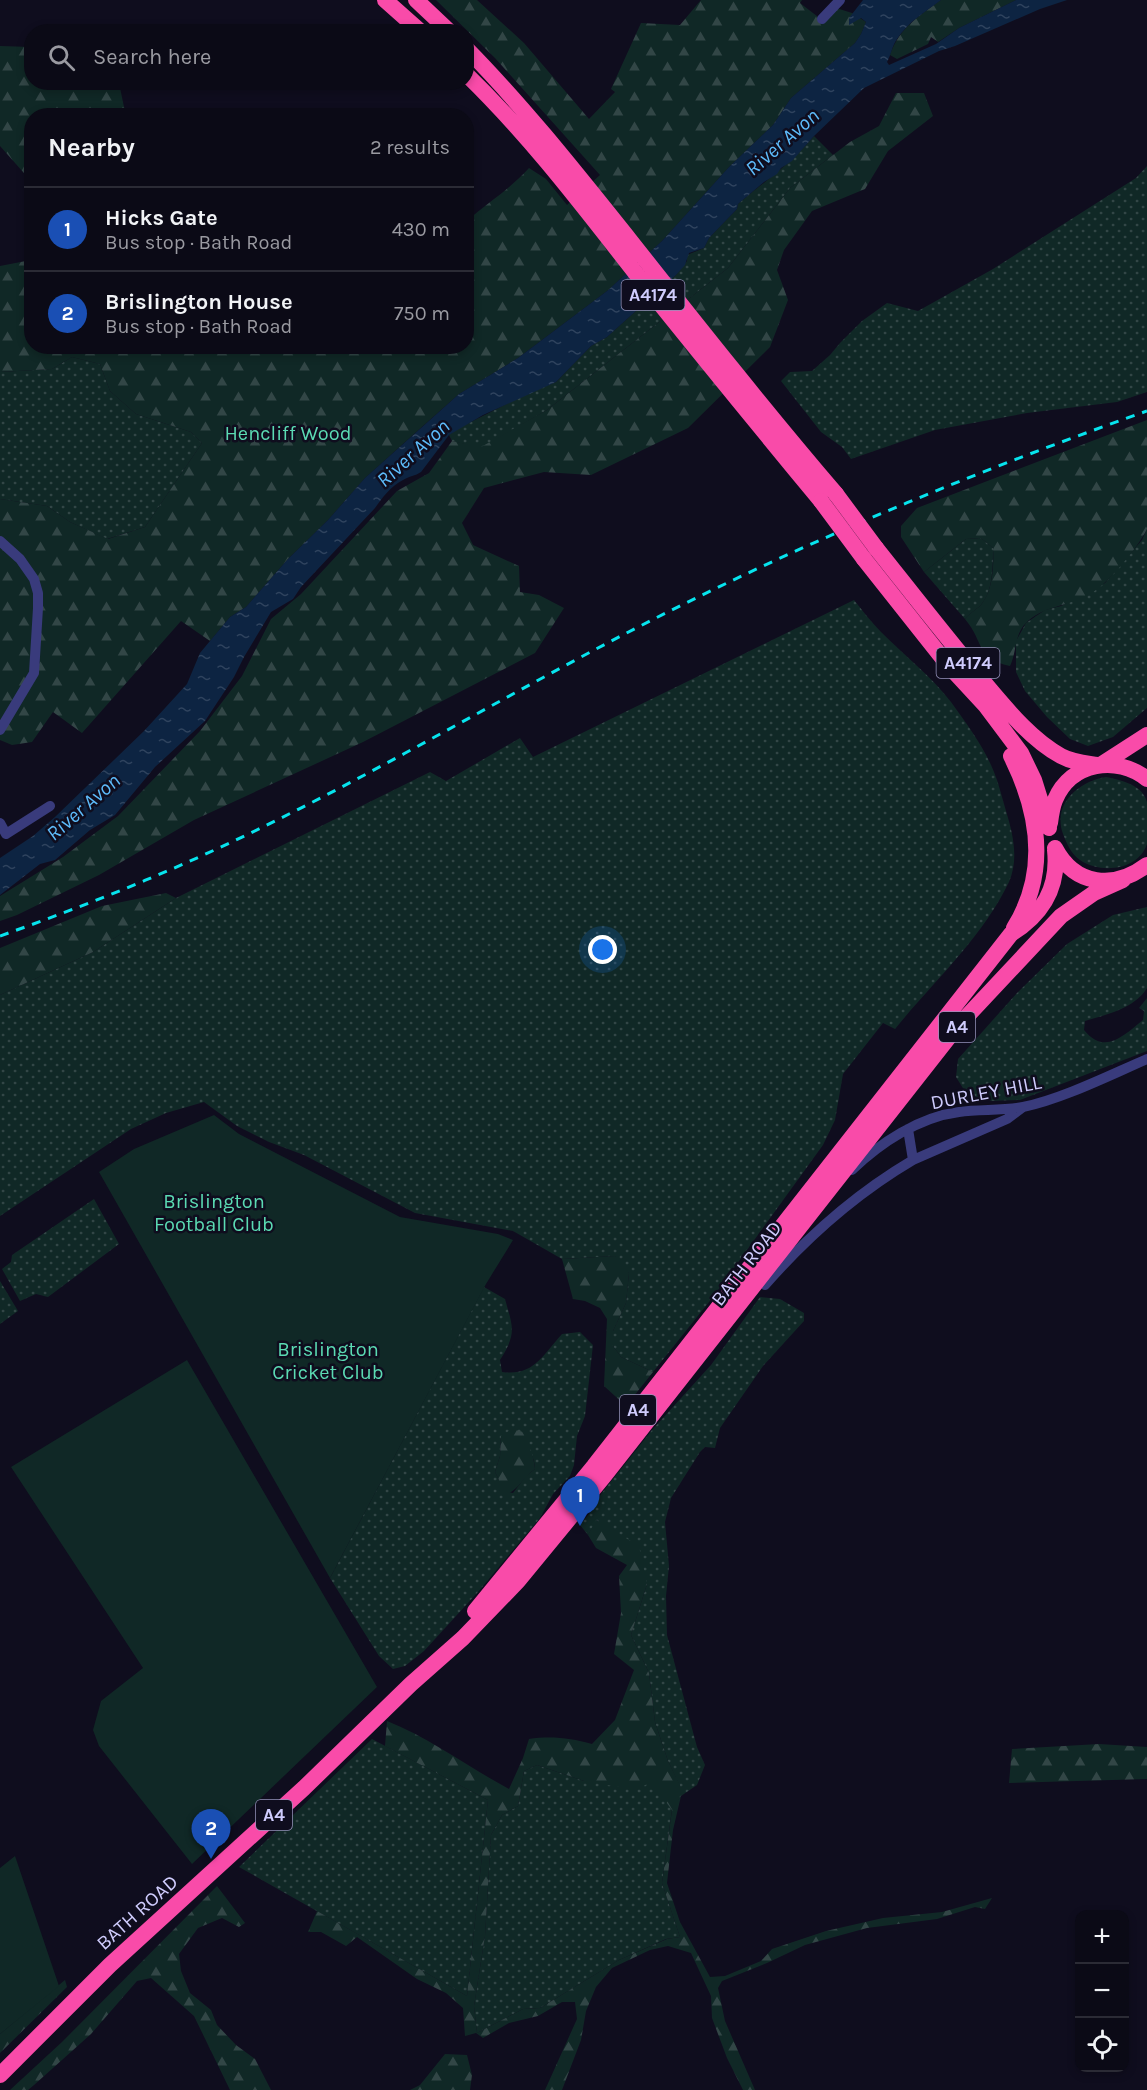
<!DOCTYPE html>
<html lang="en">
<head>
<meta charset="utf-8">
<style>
  body { margin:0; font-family:Karla,sans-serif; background:#14131f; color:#f1f3f6 }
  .controls { position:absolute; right:18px; bottom:18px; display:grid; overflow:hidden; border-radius:12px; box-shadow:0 3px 9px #0003 }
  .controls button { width:54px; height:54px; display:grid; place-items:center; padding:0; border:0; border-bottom:2px solid #2b2b35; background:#0b0a16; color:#f1f3f6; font:30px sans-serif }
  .you { position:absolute; left:603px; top:950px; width:21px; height:21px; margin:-15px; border:4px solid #fff; border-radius:50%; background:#1a73e8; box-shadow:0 0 0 9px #1a73e833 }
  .badge { display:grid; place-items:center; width:39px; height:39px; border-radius:50%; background:#07e4ee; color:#fff; font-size:20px; font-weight:700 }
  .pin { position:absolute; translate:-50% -50px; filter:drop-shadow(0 2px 3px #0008) }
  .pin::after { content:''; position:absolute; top:32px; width:21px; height:18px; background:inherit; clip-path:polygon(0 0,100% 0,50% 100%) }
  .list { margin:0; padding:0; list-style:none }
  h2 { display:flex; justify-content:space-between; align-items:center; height:78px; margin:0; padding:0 24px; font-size:26px }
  h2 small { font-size:20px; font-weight:400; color:#9a9aa1 }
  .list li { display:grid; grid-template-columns:39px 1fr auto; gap:18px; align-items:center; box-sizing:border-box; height:84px; padding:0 24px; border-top:2px solid #2b2b35 }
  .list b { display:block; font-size:22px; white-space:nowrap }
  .list p { margin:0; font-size:20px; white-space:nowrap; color:#9a9aa1 }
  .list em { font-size:20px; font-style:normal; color:#9a9aa1 }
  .icon { flex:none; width:33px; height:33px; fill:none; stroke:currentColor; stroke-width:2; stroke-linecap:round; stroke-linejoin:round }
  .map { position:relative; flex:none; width:1147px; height:2090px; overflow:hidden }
  .search { position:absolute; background:#0b0a16; box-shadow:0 3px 9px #0003; left:24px; top:24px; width:450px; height:66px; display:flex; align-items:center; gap:15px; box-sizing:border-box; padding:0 21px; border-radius:24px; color:#9a9aa1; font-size:22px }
  .panel { position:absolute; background:#0b0a16; box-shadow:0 3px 9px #0003; left:24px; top:108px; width:450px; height:246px; border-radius:24px }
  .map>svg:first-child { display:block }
</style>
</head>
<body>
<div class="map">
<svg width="1147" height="2090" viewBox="0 0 1147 2090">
  <defs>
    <pattern id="grass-dots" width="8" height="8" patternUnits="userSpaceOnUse" patternTransform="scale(1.5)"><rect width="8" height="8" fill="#102826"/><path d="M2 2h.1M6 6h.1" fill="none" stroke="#324646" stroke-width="1.8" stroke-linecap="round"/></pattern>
    <pattern id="forest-firs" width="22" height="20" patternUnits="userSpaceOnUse" patternTransform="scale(1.5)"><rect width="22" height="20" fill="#102826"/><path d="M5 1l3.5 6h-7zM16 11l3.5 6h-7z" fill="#324646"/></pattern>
    <pattern id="water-ripples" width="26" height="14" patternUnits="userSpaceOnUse" patternTransform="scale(1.5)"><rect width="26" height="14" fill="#0d2442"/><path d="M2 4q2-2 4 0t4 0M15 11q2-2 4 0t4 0" fill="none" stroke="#2f435e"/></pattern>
  </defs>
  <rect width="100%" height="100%" fill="#0f0d1e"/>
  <path fill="url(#grass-dots)" fill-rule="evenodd" d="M814,136l19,19 -43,33 -62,80 -181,142 -66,38 -29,-7 -3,-6 10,-7 71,-36 26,-10 35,-36 16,-9 69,-62 11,-14v-6l17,-7 5,-10 28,-29 1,-5c27,-23 53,-40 76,-68z
    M1147,166v226l-30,10 -90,11 -92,17 -84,29 -9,-12 -21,-15 -40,-51 9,-9 22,-1 18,-16 10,-12 22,-22 25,-18 31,8 75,-42 143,-91z
    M72,357l28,7 10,27 26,23 55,18 11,11 -57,84 -38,12 -37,-17 -23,-16 -47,-7v-127l52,-3z
    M1147,529v179l-34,29 -25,9 -18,-7 -23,-22 -22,-26 -9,-19v-31l10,-18 19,-13 16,-4 44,-23 37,-43z
    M981,538l12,10c0,17 0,41 -10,54 -4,7 -13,10 -18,17l-41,-47 42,-33z
    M854,600c9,11 17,22 27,32 23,23 50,44 70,70 16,22 33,45 43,70 5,12 8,26 12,39 7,23 13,48 3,71 -27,56 -75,99 -114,147l-12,-6 -40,51 -8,46 -12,25 -110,152 -60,75 -32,-15 -8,-11v-15l13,-28 3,-30 -14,-17 -53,3 -49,-28 -98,-18 -111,-58 -35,-13 -32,-16 -33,-24 -38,11 -35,16 -131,87v-221l93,-43 83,-54 254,-126 16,9 74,-43 13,19z
    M1106,777c15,3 37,8 41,25 0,6 0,13 0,19 0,7 0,17 0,23 -9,27 -47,30 -67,16 -9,-6 -13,-16 -17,-26 -11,-31 17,-53 43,-57z
    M1147,907v81c-12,20 -41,27 -62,33l-1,9c21,26 40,5 59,-10l1,-9 -5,-3 8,-10v53l-127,49 -33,1 -21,-8 -10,-16 2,-18 59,-66 50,-49 46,-29z
    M94,1199l25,45 -71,53 -12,-3 -16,7 -18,-32 9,-7 1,-7z
    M0,1281l18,30 -18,13z
    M484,1287l21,12c8,29 12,34 -5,61l2,12c32,4 40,-16 60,-38l18,-2 13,13 -8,71 -8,20 -3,29 -4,11 -17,18 -13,24 -62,74 -54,59 -19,15 -12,3 -14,-13 -49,-78zM501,1436c19,9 33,10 34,33l-9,7 -13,17 -14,-3v-10l-4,-8 5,-16z
    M760,1297l20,2 24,14v8l-41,45 -43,62 -5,20 -10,-1 -5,5 -29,46 -6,24 4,44 -3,30 1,39 30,112 8,18 -8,20 -16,11 -9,13 -10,74 18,54 -14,2 -47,21 -79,48 -17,1 -46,24 -3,-27 11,-70 6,-101 11,-20 16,-9 6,-35 13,-6 47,16h67l10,11 19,-6 -12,-25 -13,-39 -6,-49 -18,-38 16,-51 -50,-64 -9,15 -8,-10 13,-16 8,-15 51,-64 59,-65z
    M372,1739l116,61 -21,196 -228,-129z"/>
  <path fill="url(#forest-firs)" fill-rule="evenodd" d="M436,0h41l47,43 65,76 26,-27 -4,-3 30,-66 39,2 21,-25h101l-2,3 22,17 14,-12 16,5 14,9 -5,12 -6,9 -64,55 -18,27 -44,42 -67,74 -55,50 -89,67 -59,36 -35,31 -59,53 -37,42 -40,39 -42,48 -16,10 -20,24 -29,-20 -99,112 -29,-21 -21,30 -20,3 -12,-5v-241l47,7 23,16 38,17 37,-12 57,-84 -11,-11 -55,-18 -26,-23 -10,-27 -28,-7 -20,12 -52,3v-106l31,-6 1,86h434l1,-125c21,-19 42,-31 62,-53l17,11 21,26 33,-30 -105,-117z
    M941,0h75l-57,28 -21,14 -7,-5 -3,7 -31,15 -7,-4c10,-28 28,-38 51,-55z
    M0,46l31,1 1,35 87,1 5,24 4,8 -96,1 -1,65 -31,-35z
    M896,93h28l9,23 -45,35 -23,38 -53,22 -28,39 -7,20 11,30 -18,47 -82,81 -97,47 -47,-3 -60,16 -22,35 11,22 46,21 1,26 19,3 25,13 -29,45 -172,89 -169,78 -95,55 -82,40 -17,6v-25l63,-39 55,-41 82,-85 42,-55 29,-57 30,-25 96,-103 32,-18 23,-32 29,6 66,-37 181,-142 62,-80 60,-46 29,-16z
    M1147,420v109c-10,20 -42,59 -62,68 -19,9 -44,10 -59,26 -12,12 -9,29 -16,43 -35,-8 -25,-23 -45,-47 5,-7 14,-10 18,-17 10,-13 11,-38 10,-54l-12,-10 -15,1 -42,33 -23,-35v-11l16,-18z
    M166,893l10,5 -83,54 -93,43v-47l102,-42z
    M615,1256l7,4 7,13 -3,30 -13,28v15l8,11 32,15 -27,34 -22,-20 3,-67 -7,-11 -15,-7 -12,-2 -11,-40z
    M512,1429l15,4c2,13 7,24 8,36 -12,8 -17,22 -30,26l-6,-5v-10l-4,-8 5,-16 1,-20z
    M596,1520l43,26 8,38 -16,51 18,38 6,49 13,39 12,24 -4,17 5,-6 -8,34 -6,53 13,39 30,55 15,-1 36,-15 11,-12 54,-18 57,-13 59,-6 50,-14 -7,11 -10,-2 -38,12 -70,9 -62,17 -38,18 -45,18 -4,7 7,33 30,69h-12l-16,-32 -15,-40 -1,-22 -20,-43 -23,-7 -18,4 -38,18 -16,19 -10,24 -5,29 -19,50h-17l32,-71 -2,-17h-13l-24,14 -29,7 -26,15 -7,-5 -11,3 -2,-28 -17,-15 -29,-14 -60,-42 -11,9 -25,-14h-13l9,-21 150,85 21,-196 -103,-54 2,-25c43,17 81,46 122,68l14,-31 6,-19c23,-3 41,-1 63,5l23,-24 19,-50 -20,-16 7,-41 -2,-37 8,-11 -31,-17 -8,-13zM537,1765l47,16 52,9 15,-8 21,28 -10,73 18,54 -13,2 -48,21 -79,48 -17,1 -46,24 -3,-27 11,-70 6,-101 11,-20 16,-9 6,-35z
    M1099,1744l48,3v32l-138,4 3,-34z
    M217,1886l28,37 -6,4 -17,-9 -24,10 -19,26 2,17 9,22 21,17 6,15 19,20 19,14 16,31h-41l-36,-74 -43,-38 -14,3 -46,53 -57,51 -6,5h-18l52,-48z
    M65,1980l2,7 -67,66v-19z
    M445,2054l22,1 5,20 -2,15h-60l10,-5z"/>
  <path fill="#102826" d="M214,1115l25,19 161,83 98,17 15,6 -27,44 -156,294 -231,-406 35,-23z
    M187,1360l190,327 -185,177 -93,-118 -6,-16 8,-29 42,-33 -132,-201z
    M15,1856l44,130 -59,48v-166z"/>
  <path fill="url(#water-ripples)" d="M863,0h78c-16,12 -33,22 -44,39 -5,7 -6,16 -10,23l2,3 47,-21 23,-16 57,-28h51l-27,9 -85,37 -16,5 -75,37 -50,48 -22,25 -11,7 -4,6 -13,8 -26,22 -1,5 -28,29 -5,10 -15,5 -4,12 -9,10 -69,62 -16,9 -35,36 -73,33 -34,20 -28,37c-6,4 -12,4 -18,8 -12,6 -21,18 -28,28l-74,79 -8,12 -22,13 -27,45 -10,20 -29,44 -50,46 -40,48 -25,15 -35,30 -15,4 -40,31v-37l33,-22 22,-19 89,-86 43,-47 13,-31 30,-36 16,-10 42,-48 40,-39 37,-42 94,-84 59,-36 89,-67 55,-50 67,-74 44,-42 18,-27 64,-55 6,-9 5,-12 -5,-4 -12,7v-7z"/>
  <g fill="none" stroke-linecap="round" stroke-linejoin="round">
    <path stroke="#393b7c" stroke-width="10" d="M822,19l18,-19
      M0,541l20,18 14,20 4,14v15l-4,65 -34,57
      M0,823l6,11 44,-28
      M908,1129l5,31
      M852,1170c28,-27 67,-53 107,-58 21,-3 43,-1 64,-5 39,-8 87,-32 124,-48
      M765,1285c43,-49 92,-92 148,-125l94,-41 16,-12"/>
    <path stroke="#f94ba9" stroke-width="16" d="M385,0l36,32
      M416,0l34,32
      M466,48c59,60 111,126 163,191 68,86 136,172 207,255
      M466,74c64,62 117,132 171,201 61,76 122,151 184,226
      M876,548c35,44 70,89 106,132 23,27 48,59 79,76 11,6 23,7 36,9
      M864,559l84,106 37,40 36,48 13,27 15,48
      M1011,756c28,56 38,116 3,172
      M1102,764l45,-29
      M1050,823c1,-8 2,-16 5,-23 16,-38 62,-45 92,-21
      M1055,848c20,38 59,42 92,17
      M475,1611l119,-145 417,-532c32,-20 48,-46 44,-84
      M0,2075l110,-110 194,-177 107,-104 52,-46 55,-57 87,-106 351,-447 105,-112 33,-23 29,-13"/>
    <path stroke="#07e4ee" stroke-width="3" stroke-dasharray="9 8" stroke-linecap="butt" d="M0,936c96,-34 190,-72 281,-118 125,-62 245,-134 369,-197 161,-82 327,-150 497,-210"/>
    <path stroke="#f94ba9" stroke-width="16" d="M836,494l40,54
      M821,501l43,58"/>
  </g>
  <g text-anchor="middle" stroke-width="5" stroke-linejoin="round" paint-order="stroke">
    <g fill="#0f0d1e" stroke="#9593ba" stroke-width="1.5">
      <rect x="621.5" y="280" width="63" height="30" rx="4.5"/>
      <rect x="936.5" y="648" width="63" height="30" rx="4.5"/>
      <rect x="939" y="1012" width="36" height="30" rx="4.5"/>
      <rect x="620" y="1395" width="36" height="30" rx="4.5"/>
      <rect x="256" y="1800" width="36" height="30" rx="4.5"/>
    </g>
    <g font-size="18" font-weight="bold" fill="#cfccfd">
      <text x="653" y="301">A4174</text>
      <text x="968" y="669">A4174</text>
      <text x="957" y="1033">A4</text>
      <text x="638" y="1416">A4</text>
      <text x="274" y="1821">A4</text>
    </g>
    <g font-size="20" fill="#5bdab3" stroke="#0f0d1e">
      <text x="288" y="440">Hencliff Wood</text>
      <text x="214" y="1208">Brislington<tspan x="214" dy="23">Football Club</tspan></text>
      <text x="328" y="1356">Brislington<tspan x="328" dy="23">Cricket Club</tspan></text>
    </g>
    <g font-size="20" fill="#cfccfd" stroke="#0f0d1e">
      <text transform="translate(986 1092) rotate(-11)" y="7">DURLEY HILL</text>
      <text transform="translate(746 1263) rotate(-52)" y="7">BATH ROAD</text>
      <text transform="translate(137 1912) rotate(-42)" y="7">BATH ROAD</text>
    </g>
    <g font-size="21" font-style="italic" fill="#5dbbfa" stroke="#0f0d1e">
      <text transform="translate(782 142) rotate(-41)" y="7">River Avon</text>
      <text transform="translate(413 453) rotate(-42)" y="7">River Avon</text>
      <text transform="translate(83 807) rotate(-41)" y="7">River Avon</text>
    </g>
  </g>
</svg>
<div class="controls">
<button>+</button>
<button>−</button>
<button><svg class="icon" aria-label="locate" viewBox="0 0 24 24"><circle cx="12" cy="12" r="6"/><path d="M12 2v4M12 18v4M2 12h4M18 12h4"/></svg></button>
</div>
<div class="you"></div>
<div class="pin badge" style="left:580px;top:1526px;background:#1a4fb4">1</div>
<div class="pin badge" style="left:211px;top:1859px;background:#1a4fb4">2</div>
<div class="search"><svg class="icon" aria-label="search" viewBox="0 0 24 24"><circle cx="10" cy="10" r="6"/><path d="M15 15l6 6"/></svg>Search here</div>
<section class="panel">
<h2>Nearby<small>2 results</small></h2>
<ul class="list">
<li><span class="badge" style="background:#1a4fb4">1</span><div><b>Hicks Gate</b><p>Bus stop · Bath Road</p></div><em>430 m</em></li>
<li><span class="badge" style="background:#1a4fb4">2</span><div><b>Brislington House</b><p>Bus stop · Bath Road</p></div><em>750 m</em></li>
</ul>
</section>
</div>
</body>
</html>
